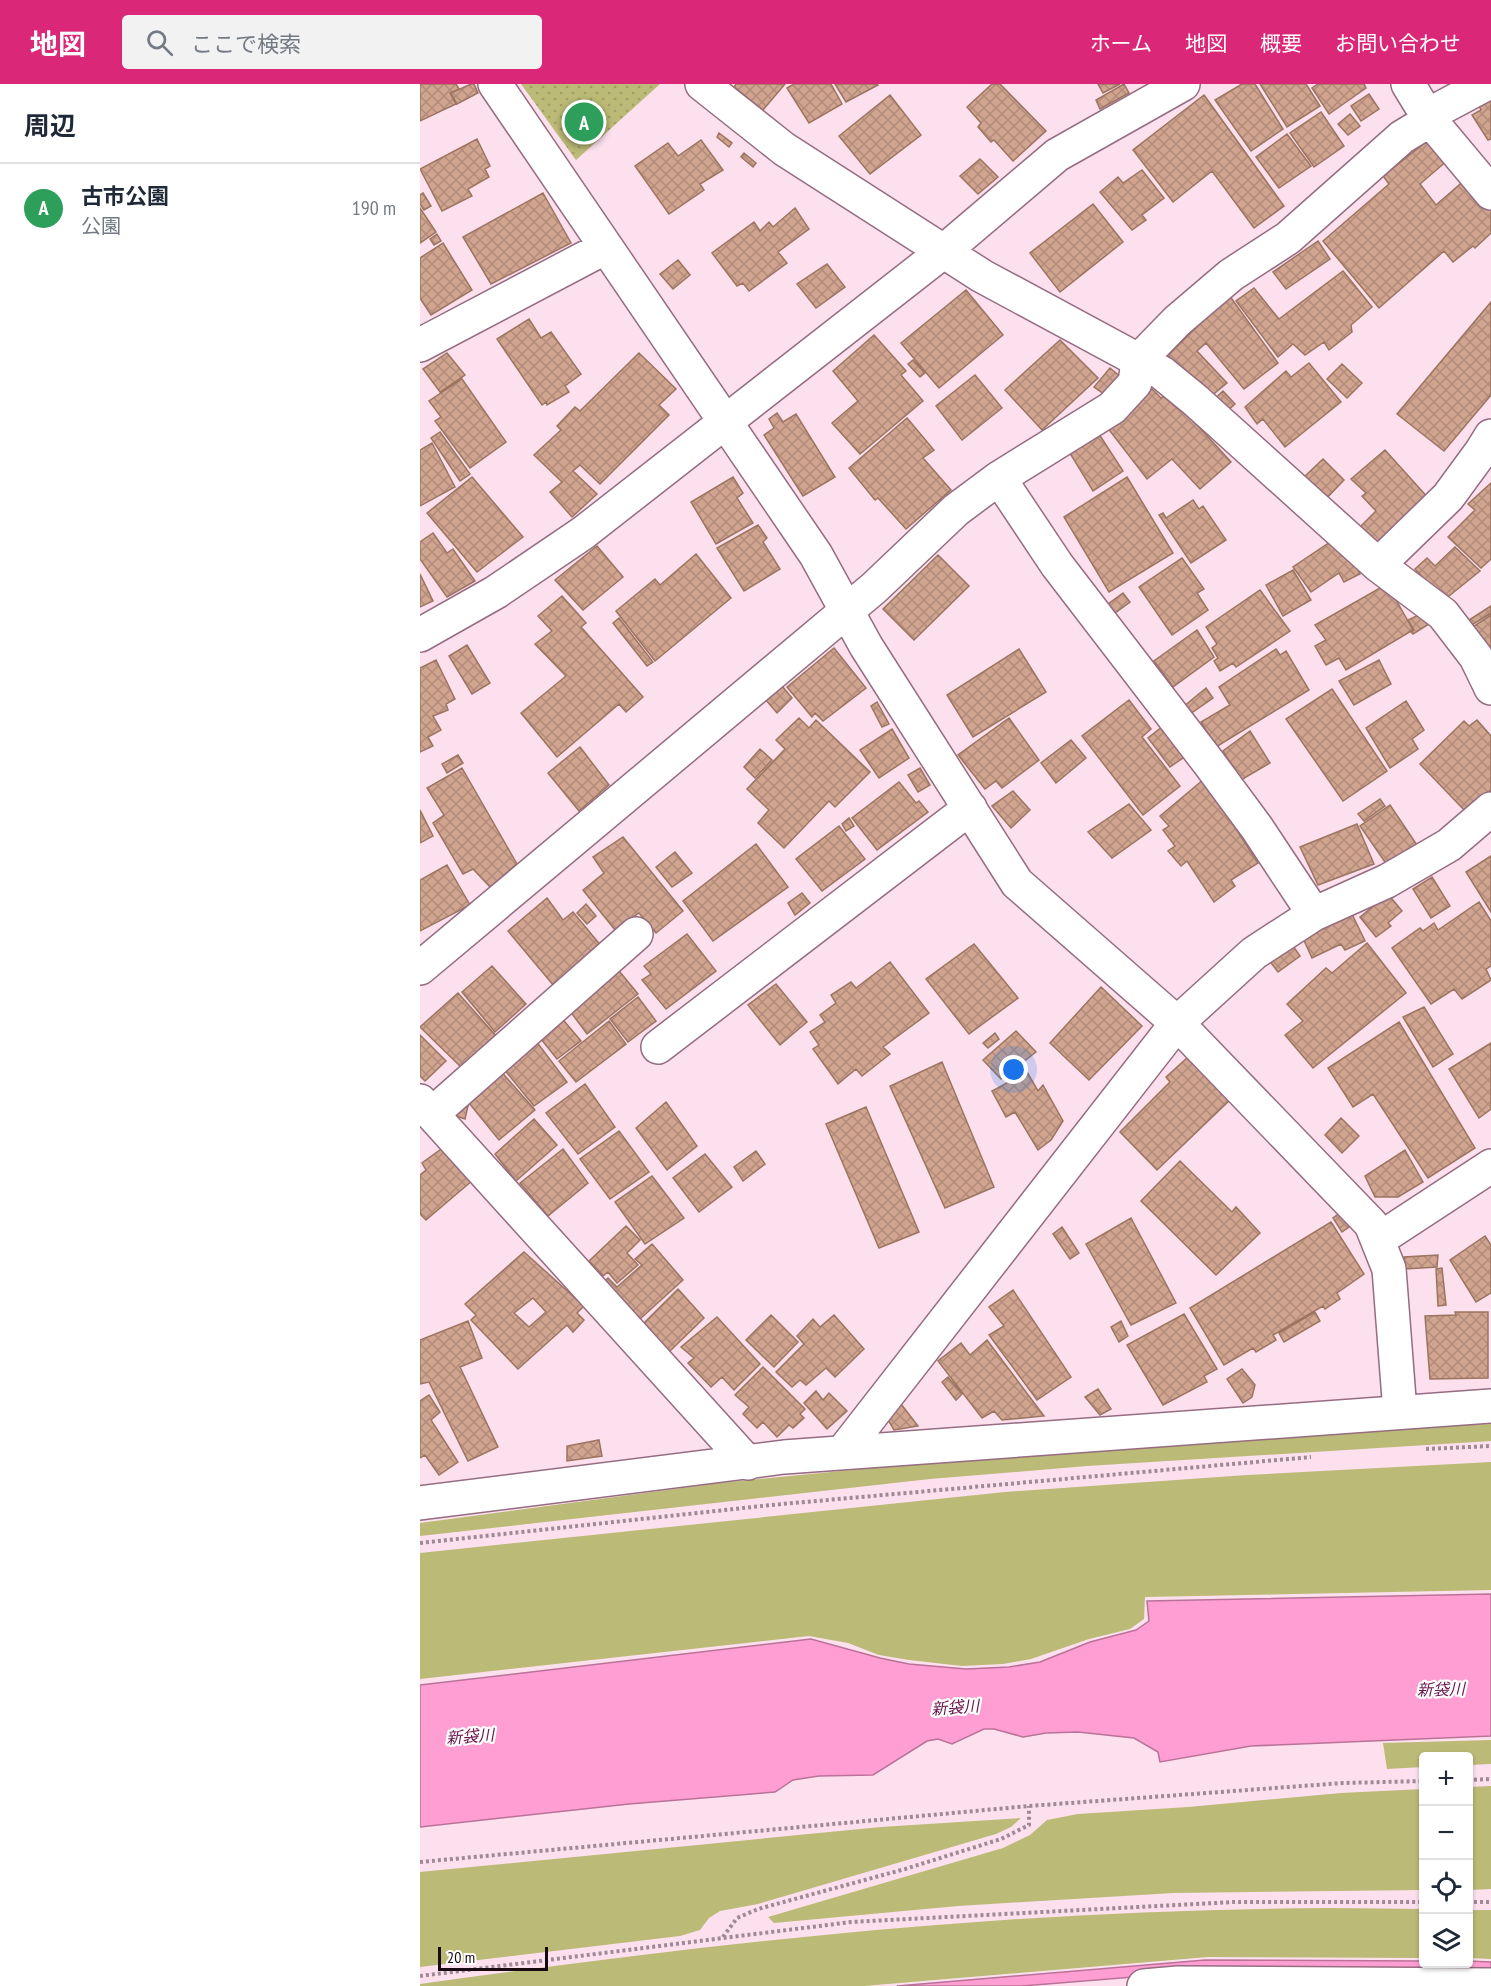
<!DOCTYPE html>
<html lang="ja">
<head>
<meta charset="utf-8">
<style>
  body { margin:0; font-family:"PT Sans Narrow","Noto Sans JP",sans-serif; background:#f2f2f3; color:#1f2937 }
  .controls { position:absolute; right:18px; bottom:18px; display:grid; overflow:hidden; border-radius:6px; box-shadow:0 2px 4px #0004 }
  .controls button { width:54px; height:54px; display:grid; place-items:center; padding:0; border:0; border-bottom:2px solid #e0e1e3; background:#fff; color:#1f2937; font:30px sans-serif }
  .scale { position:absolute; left:18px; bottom:15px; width:110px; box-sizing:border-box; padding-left:6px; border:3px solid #1a0b13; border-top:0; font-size:16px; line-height:21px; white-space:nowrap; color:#1a0b13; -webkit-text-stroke:4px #fff; paint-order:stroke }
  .you { position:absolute; left:594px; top:986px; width:21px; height:21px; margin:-15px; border:4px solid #fff; border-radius:50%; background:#1a73e8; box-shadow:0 0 0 9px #1a73e833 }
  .badge { display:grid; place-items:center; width:39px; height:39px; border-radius:50%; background:#db2777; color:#fff; font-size:20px; font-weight:700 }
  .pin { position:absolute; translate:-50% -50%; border:3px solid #fff; box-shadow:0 2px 6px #0006 }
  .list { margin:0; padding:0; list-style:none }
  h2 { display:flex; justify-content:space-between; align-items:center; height:78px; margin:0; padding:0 24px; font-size:26px }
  h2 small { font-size:20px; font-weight:400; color:#747a83 }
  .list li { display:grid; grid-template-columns:39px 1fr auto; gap:18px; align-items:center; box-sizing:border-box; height:90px; padding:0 24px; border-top:2px solid #e0e1e3 }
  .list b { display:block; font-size:22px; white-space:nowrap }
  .list p { margin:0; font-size:20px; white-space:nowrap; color:#747a83 }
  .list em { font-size:20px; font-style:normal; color:#747a83 }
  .icon { flex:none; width:33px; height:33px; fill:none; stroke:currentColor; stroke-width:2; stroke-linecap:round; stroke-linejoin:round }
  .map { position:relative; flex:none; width:1071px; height:1902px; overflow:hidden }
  header { display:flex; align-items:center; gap:36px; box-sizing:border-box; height:84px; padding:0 30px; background:#db2777; color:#fff }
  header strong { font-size:28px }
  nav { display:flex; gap:33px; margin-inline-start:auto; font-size:21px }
  .search { width:420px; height:54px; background:#f2f2f3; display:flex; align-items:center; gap:15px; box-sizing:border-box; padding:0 21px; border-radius:6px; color:#747a83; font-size:22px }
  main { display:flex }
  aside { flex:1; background:#fff }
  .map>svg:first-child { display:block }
</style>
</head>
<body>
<header>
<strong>地図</strong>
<div class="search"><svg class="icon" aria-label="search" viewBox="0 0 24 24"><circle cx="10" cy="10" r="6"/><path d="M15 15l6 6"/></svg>ここで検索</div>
<nav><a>ホーム</a><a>地図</a><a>概要</a><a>お問い合わせ</a></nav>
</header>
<main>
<aside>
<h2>周辺<small></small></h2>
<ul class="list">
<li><span class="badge" style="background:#2e9e5b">A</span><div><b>古市公園</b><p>公園</p></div><em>190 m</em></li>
</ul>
</aside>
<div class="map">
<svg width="1071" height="1902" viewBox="0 0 1071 1902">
  <defs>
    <pattern id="park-dots" width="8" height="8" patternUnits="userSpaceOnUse" patternTransform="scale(1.5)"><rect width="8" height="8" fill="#bbba76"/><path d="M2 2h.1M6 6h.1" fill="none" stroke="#a09f65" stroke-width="1.8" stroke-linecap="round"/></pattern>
    <pattern id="building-cross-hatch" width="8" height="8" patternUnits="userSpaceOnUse" patternTransform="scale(1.5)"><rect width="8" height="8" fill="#d0a48f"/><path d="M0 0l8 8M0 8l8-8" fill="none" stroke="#b28c7a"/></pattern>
  </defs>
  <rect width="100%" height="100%" fill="#fce0ee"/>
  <path fill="#bbba76" d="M1071,1340v17l-404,25 -157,13 -510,57v-13l299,-40 224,-22 458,-34z
    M1071,1378v128l-346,7 -1,22 -14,10 -41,10 -58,20 -28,5 -41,2 -53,-6 -30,-5 -31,-12 -39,-7 -389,43v-126l585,-61 242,-17z
    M1071,1656v24l-22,1 -1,-9h-44l-1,11 -36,2 -4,-26z
    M1071,1702v103l-22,1v-103z
    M1003,1705v101l-250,3 -215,13 -184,17 -6,-6 235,-69 27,-13 17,-15 31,-6 110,-7 153,-14z
    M601,1734l-10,9 -15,7 -238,70 -38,7 -11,7 -9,12 -20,6 -260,31v-95l461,-45z
    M909,1824l94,1v49l-215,-1 -344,29h-444v-2c189,-26 380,-50 570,-63 113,-8 226,-12 339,-13z
    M1049,1826h22v49l-22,-1z"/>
  <path fill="url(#park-dots)" d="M101,0h139l-84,76z"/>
  <path fill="#ff9ed2" stroke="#ba7299" stroke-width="1.5" d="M1071,1510v142l-240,10 -91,16 -2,-10 -24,-14 -56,-6 -32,1 -23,4 -29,-8h-10l-32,15 -14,-5 -11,2 -54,34 -54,1 -26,4 -18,12 -146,12 -209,23v-142l391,-46 69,19 29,6 57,5 43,-2 31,-5 50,-20 46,-12 13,-9 -2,-20z
    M785,1876l218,1 1,3h44l1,-3 22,1v10l-283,-1 -186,15h-125z"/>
  <path fill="url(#building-cross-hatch)" stroke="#9c7460" stroke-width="1.5" fill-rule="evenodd" d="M0,0h36l3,5 -9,4 6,11 -36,17z
    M51,0h3l4,9 -21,11 -6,-11z
    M316,0h49l-22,26 -29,-23z
    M374,0h37l11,20 -33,19 -22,-35z
    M415,0h42l1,1 -32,17z
    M572,0h8l46,47 -33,30 -19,-21 -3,2 -13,-15 3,-4 -14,-16z
    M678,0h22l-17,9z
    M704,0l5,9 -29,16 -4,-9z
    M822,0h13l28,45 -32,22 -36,-51z
    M840,0h46l14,22 -33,21z
    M898,0h46l2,4 -37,26 -17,-26z
    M949,10l10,15 -18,12 -10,-15z
    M470,11l31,40 -51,39 -31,-38z
    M784,11l80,111 -30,22 -42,-57 -39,31 -40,-52z
    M1071,12v43l-3,1 -16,-25 9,-5 -3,-6z
    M901,28l23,34 -30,21 -24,-34z
    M930,30l10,12 -12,9 -10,-11z
    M299,49l13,10 -3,4 -12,-10z
    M867,50l24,32 -32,22 -23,-31z
    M1011,54l17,22 -28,24 16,21 31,-27 24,29v26l-16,15 -2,-2 -20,16 -9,-11 -65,57 -56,-67 66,-57 -6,-8z
    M57,55l13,27 -5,3 4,8 -21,12 4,7 -30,15 -22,-42z
    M281,56l22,30 -23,14 4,6 -35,24 -34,-48 33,-23 10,13z
    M324,69l12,10 -3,4 -12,-10z
    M560,75l18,18 -20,17 -18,-18z
    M722,86l22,28 -22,17 4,5 -14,10 -32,-38 18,-15 5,6z
    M3,109l8,13 -7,4 -4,-6v-9z
    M123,109l28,50 -80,41 -28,-47z
    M673,120l30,38 -63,50 -30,-39z
    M0,124l16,24 -16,11z
    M375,124l14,21 -31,23 9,11 -38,28 -6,-8 -6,3 -25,-33 42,-31 6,9 9,-9 4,5z
    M17,150l4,7 -7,4 -4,-6z
    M898,157l12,18 -44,30 -13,-17z
    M23,159l29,47 -41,25 -11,-17v-40z
    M258,176l12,15 -17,14 -13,-15z
    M407,180l18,23 -29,21 -19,-24z
    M923,187l29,36 -21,18 1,7 -23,18 -5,-8 -19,13 -12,-11 -15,13 -42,-56 18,-13 25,31z
    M546,206l37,45 -64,53 -38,-45z
    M809,211l49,68 -34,26 -38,-46 -9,8 30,32 -18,15 -41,-43z
    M1071,218v93l-47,56 -47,-37z
    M109,235l12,19 10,-6 30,42 -16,12 4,6 -22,13 -1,-3 -4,3 -45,-66z
    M454,251l32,36 -5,4 22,26 -63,53 -28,-31 26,-22 -25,-30z
    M640,256l38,38 -56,52 -37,-40z
    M27,269l18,22 -25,17 -17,-23z
    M219,269l37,36 -17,16 10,10 -69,69 -20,-19 -7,6 24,23 -25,23 -22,-25 12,-10 -28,-27 27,-25 -4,-4 18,-19 5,4z
    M493,276l12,13 -5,4 -12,-13z
    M889,279l32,39 -56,45 -22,-28 -6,5 -12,-17 41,-36 5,6z
    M922,280l20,19 -15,15 -20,-19z
    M690,284l12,10 -15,18 -13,-9z
    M555,291l27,33 -40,32 -26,-34z
    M42,295l44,63 -36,26 -35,-47 6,-4 -12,-16z
    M731,304l10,10 7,-5 63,69 -31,27 -28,-30 -25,20 -40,-52z
    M803,307l12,13 -11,10 -12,-13z
    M357,329l6,9 13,-8 39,63 -32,19 -39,-61 10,-7 -5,-9z
    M487,334l27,32 -11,8 28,32 -45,39 -28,-31 -3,2 -26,-32z
    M677,347l26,40 -30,20 -25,-41z
    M20,348l30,42 -10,7 -29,-43z
    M12,359l23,44 -35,19v-56z
    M965,366l45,50 -53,51 -20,-21 19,-19 -14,-15 4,-3 -15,-14z
    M903,375l21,21 -20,21 -21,-23z
    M52,393l51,60 -46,35 -50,-59z
    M313,393l10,16 -6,5 16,25 -37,21 -25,-42z
    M707,393l46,76 -64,39 -45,-75z
    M1071,399v76l-10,9 -33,-31 27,-27 -7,-6z
    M773,416l6,9 4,-3 23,34 -35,23 -32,-48 4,-2 3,5z
    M338,441l9,13 -4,4 17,27 -36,22 -27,-43z
    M13,449l14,20 6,-4 22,32 -28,16 -27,-38v-17z
    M913,456l9,16 7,-5 11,23 -16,8 -5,-9 -28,19 -18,-25z
    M177,462l26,31 -40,33 -28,-30z
    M1035,463l25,24 -36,29 -29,-31 12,-11 8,8z
    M276,470l35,44 -76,63 -39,-50 39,-32 5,6z
    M518,471l31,31 -55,54 -31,-31z
    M762,474l22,31 -7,4 11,17 -36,25 -33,-48z
    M873,486l18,30 -28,16 -17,-31z
    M0,490l13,27 -13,6z
    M967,500l26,46 -67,40 -7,-12 -13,7 -11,-19 11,-6 -11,-15z
    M840,506l30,41 -54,36 -3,-4 -13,8 -6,-10 4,-3 -6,-10 5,-4 -11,-17z
    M703,509l7,9 -19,14 -7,-9z
    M142,512l24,27 -5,4 62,70 -17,15 -7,-8 -62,53 -36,-44 45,-37 -31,-32 17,-13 -14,-15z
    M1071,522v7l-19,12 -3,-5z
    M1003,529l6,11 -16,10 -2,-2 3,-2 -6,-10z
    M1071,531v43l-21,-29z
    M199,534l34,44 -6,4 -34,-43z
    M777,546l17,27 -41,30 -19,-26z
    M47,561l23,38 -18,11 -23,-38z
    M414,564l32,40 -43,33 -8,-8 -3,4 -25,-30z
    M599,565l27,43 -73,45 -26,-42z
    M856,565l4,6 6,-4 23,39 -93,57 -15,-25 29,-17 -11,-18z
    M16,576l19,39 -9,5 2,6 -15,6 8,14 -13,7 5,9 -13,6v-84z
    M959,576l12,24 -37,21 -15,-24z
    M362,602l10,12 -15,15 -11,-13z
    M786,604l7,10 -23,16 -7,-7z
    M912,605l55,82 -44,30 -57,-82z
    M709,616l22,29 -9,8 38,49 -37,29 -61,-79z
    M986,617l18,29 -12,9 6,10 -28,19 -24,-40z
    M457,618l12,22 -7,3 -11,-21z
    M379,634l10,10 7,-8 54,52 -35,35 -6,-6 -45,47 -26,-25 11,-13 -22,-21 38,-40 -9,-9z
    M589,634l30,42 -37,28 -6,-7 -11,8 -27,-34z
    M1057,636l14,16v54l-24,23 -47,-49 44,-43 5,5z
    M747,639l23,30 -20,14 -22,-29z
    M472,645l17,29 -30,20 -19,-28z
    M830,647l20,32 -29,17 -18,-29z
    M651,656l15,18 -30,25 -15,-20z
    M160,663l29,38 -30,26 -31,-38z
    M340,665l12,11 -17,18 -11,-11z
    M38,671l5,8 -16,10 -5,-9z
    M42,684l55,96 -27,23 -17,-18 -10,5 -30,-51 11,-8 -17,-27z
    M500,684l10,17 -12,7 -10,-17z
    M784,695l54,84 -27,17 4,6 -21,16 -27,-41 -6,5 -13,-15 7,-5 -12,-16 6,-4 -9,-10z
    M479,698l17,21 3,-2 9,11 -51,38 -25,-32z
    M593,707l17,19 -19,18 -19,-22z
    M960,715l5,7 -21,15 -6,-7z
    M709,720l22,26 -39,28 -24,-26z
    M970,721l27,40 -30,20 -27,-39z
    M0,726l13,26 -13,7z
    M429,734l5,8 -8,5 -4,-7z
    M937,740l17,40 -56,21 -18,-38z
    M419,742l26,33 -43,32 -26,-32z
    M203,753l60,74 -27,22 -17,-20 -24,17 -32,-40 21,-17 -11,-16z
    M336,760l32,43 -75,54 -30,-40z
    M255,768l17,21 -20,14 -16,-20z
    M1071,772v56l-25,-40z
    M27,781l23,40 -50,26v-51z
    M1012,793l18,29 -19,12 -18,-29z
    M382,809l8,10 -15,12 -7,-12z
    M968,810l14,17 -14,12 3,3 -15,11 -16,-20z
    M127,814l16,22 10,-8 29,35 -48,39 -46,-55z
    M1059,818l12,19v45l-5,3 5,11 -29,19 -8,-10 -23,15 -39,-56 28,-20 3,3 11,-8 4,7z
    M166,820l10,12 -9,8 -10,-11z
    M930,826l15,31 -20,9 -4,-6 -29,14 -10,-22z
    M267,850l29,37 -50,38 -24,-29 9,-6 -7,-8z
    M871,859l9,13 -22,16 -10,-13z
    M947,859l39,50 -93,75 -28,-33 18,-14 -16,-17 39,-36 6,5z
    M554,860l44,54 -49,36 -43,-55z
    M470,878l39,51 -46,34 7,7 -28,22 -6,-7 -18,15 -25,-35 6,-4 -9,-13 15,-10 -5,-7 16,-12 -5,-8 20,-13 5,6z
    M72,882l34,38 -31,28 -33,-40z
    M195,882l23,28 -51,40 -20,-27z
    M356,900l31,38 -27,23 -32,-40z
    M681,903l41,39 -53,54 -39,-37z
    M38,909l40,45 -36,30 -42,-41z
    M218,913l18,24 -28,21 -18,-23z
    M1004,923l29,47 -20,13 -30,-50z
    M139,931l22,26 -24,18 -20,-25z
    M189,937l17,23 -50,38 -17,-21z
    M979,938l76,126 -47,30 -55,-84 -20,13 -25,-39z
    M596,947l20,21 -35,27 -18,-19z
    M575,949l4,6 -11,9 -5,-5z
    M0,951l26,26 -21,20 -5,-5z
    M116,957l31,41 -33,24 -31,-38z
    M1071,959v66l-12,9 -30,-49z
    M768,973l42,43 -73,70 -37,-38 50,-50 -4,-5z
    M522,978l52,125 -49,21 -55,-122z
    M78,984l37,42 -36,30 -34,-42z
    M607,988l11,19 5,-6 20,36 -12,19 -13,10 -23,-38 -9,5 -14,-26z
    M165,1000l30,43 -37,27 -32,-41z
    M246,1018l31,44 -30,24 -31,-42z
    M40,1020l8,2 -3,13 -9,-3z
    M446,1023l53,125 -40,16 -53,-124z
    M921,1034l18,18 -17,17 -17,-18z
    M114,1035l23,26 -41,36 -21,-27z
    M199,1047l30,41 -39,27 -30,-40z
    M24,1063l29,33 -47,40 -6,-6v-39l6,-5 -4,-7z
    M143,1065l25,34 -40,33 -28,-33z
    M985,1066l18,32 -25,15h-23l-10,-21z
    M336,1067l9,13 -22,17 -9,-14z
    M285,1070l27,33 -33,25 -26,-34z
    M760,1077l52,51 4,-5 24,26 -44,42 -75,-74z
    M232,1092l32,42 -39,26 -30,-42z
    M921,1128l8,15 -7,5 -9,-14z
    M711,1134l45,85 -45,22 -45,-81z
    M911,1138l33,52 -27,19 3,6 -15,10 -2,-3 -50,29 3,5 -20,12 -3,-4 -29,17 -34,-57z
    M206,1142l14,14 -13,13 11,12 -21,18 -9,-11 -5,4 -14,-15z
    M642,1143l17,26 -9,6 -17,-25z
    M1065,1152l6,9v48l-15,9 -26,-42z
    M232,1160l31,36 -43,39 -35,-38 3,-3 9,9 25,-22 -7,-6z
    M104,1168l60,54 -7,7 7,7 -11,12 -6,-7 -49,44 -47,-49 5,-5 -11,-11zM113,1214l13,14 -17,15 -15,-14z
    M1018,1171l-1,12 -32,2 -1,-12z
    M1022,1184l4,37 -8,1 -2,-37z
    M258,1205l26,29 -35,34 -26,-28z
    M593,1206l58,87 -34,23 -48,-65 15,-9 -15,-19z
    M895,1228l5,9 -36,21 -5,-9z
    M1035,1228h33v66l-58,1 -5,-63 31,-1z
    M764,1230l33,55 -13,7 3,6 -44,23 -36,-60z
    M351,1231l27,27 -24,25 -28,-27z
    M414,1231l30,34 -29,28 -9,-9 -20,17 -6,-5 -8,7 -16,-15 28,-28 -7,-8 16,-17 7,8z
    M297,1233l43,47 -26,26 -12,-13 -11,10 -23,-24 6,-5 -13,-11z
    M48,1237l14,37 -22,9 38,80 -30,14 -39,-79 -9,2v-44z
    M701,1237l7,15 -9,6 -8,-15z
    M567,1256l57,76 -42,4 -8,-9 -12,7 -44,-57 23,-18 9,12z
    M343,1283l42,42 -5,5 4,4 -11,10 -4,-3 -12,12 -14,-15 -6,6 -14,-14 6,-7 -14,-12z
    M822,1285l13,16 -3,12 -9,6 -16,-24z
    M528,1293l14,17 -6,6 -14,-18z
    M678,1305l13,20 -11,6 -15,-18z
    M396,1307l7,9 6,-7 18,18 -20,18 -23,-26z
    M9,1311l11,17 -9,8 27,42 -19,13 -14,-20 -5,3v-57z
    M481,1320l17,22 -24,4 -7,-12z
    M179,1356l3,16 -35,5v-15z"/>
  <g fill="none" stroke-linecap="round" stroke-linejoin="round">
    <g stroke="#956c81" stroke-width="36">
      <path id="minor" d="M75,0l321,471 50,91 151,237 160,140 194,201 18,45 11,143
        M282,0l82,65 198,127 180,97 33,27 183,165 65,49 33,43 15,31
        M988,0l22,36 61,73
        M0,261l186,-98
        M579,394l58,87 152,198 48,65 57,86
        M958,481l70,-68 33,-45 10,-16
        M0,551l76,-43 87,-59 361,-282 113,-96 126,-71
        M0,884l454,-380 82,-78 43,-32 113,-70 23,-25 3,-22 39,-40 54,-46 57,-37 114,-101 28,-17 13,-13 43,-23
        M238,963l312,-239
        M0,1017l328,362
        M12,1030l204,-180
        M958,1156l113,-74
        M422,1369l335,-430 77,-70 60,-39 73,-33 62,-36 42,-36
        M0,1419l364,-46 707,-51
        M724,1902l34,-3 313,2"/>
    </g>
    <path stroke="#9f8994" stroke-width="4" stroke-dasharray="3 3" stroke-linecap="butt" d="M1006,1365l65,-3
      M0,1459l351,-38 540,-48
      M1048,1696l23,-1
      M0,1778l609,-56 314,-23 81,-2
      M1048,1818h23
      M303,1853l14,-19 21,-9 147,-40 96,-30 28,-14v-19
      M0,1892l431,-54 383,-20h190"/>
    <use href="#minor" stroke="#fff" stroke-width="33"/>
  </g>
  <g text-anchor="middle" stroke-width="4.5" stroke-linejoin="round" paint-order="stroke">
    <g font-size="16" font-style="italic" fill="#69154a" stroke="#fff">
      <text transform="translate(1021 1605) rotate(-1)" y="6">新袋川</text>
      <text transform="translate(535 1623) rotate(-4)" y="6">新袋川</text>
      <text transform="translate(50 1652) rotate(-4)" y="6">新袋川</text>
    </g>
  </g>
</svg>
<div class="controls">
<button>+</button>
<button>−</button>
<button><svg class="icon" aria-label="locate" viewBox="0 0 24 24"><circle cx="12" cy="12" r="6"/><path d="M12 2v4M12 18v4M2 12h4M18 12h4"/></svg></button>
<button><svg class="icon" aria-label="layers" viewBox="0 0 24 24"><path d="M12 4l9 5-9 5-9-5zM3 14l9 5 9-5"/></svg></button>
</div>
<div class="scale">20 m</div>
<div class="you"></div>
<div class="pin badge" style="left:164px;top:38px;background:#2e9e5b">A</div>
</div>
</main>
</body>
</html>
